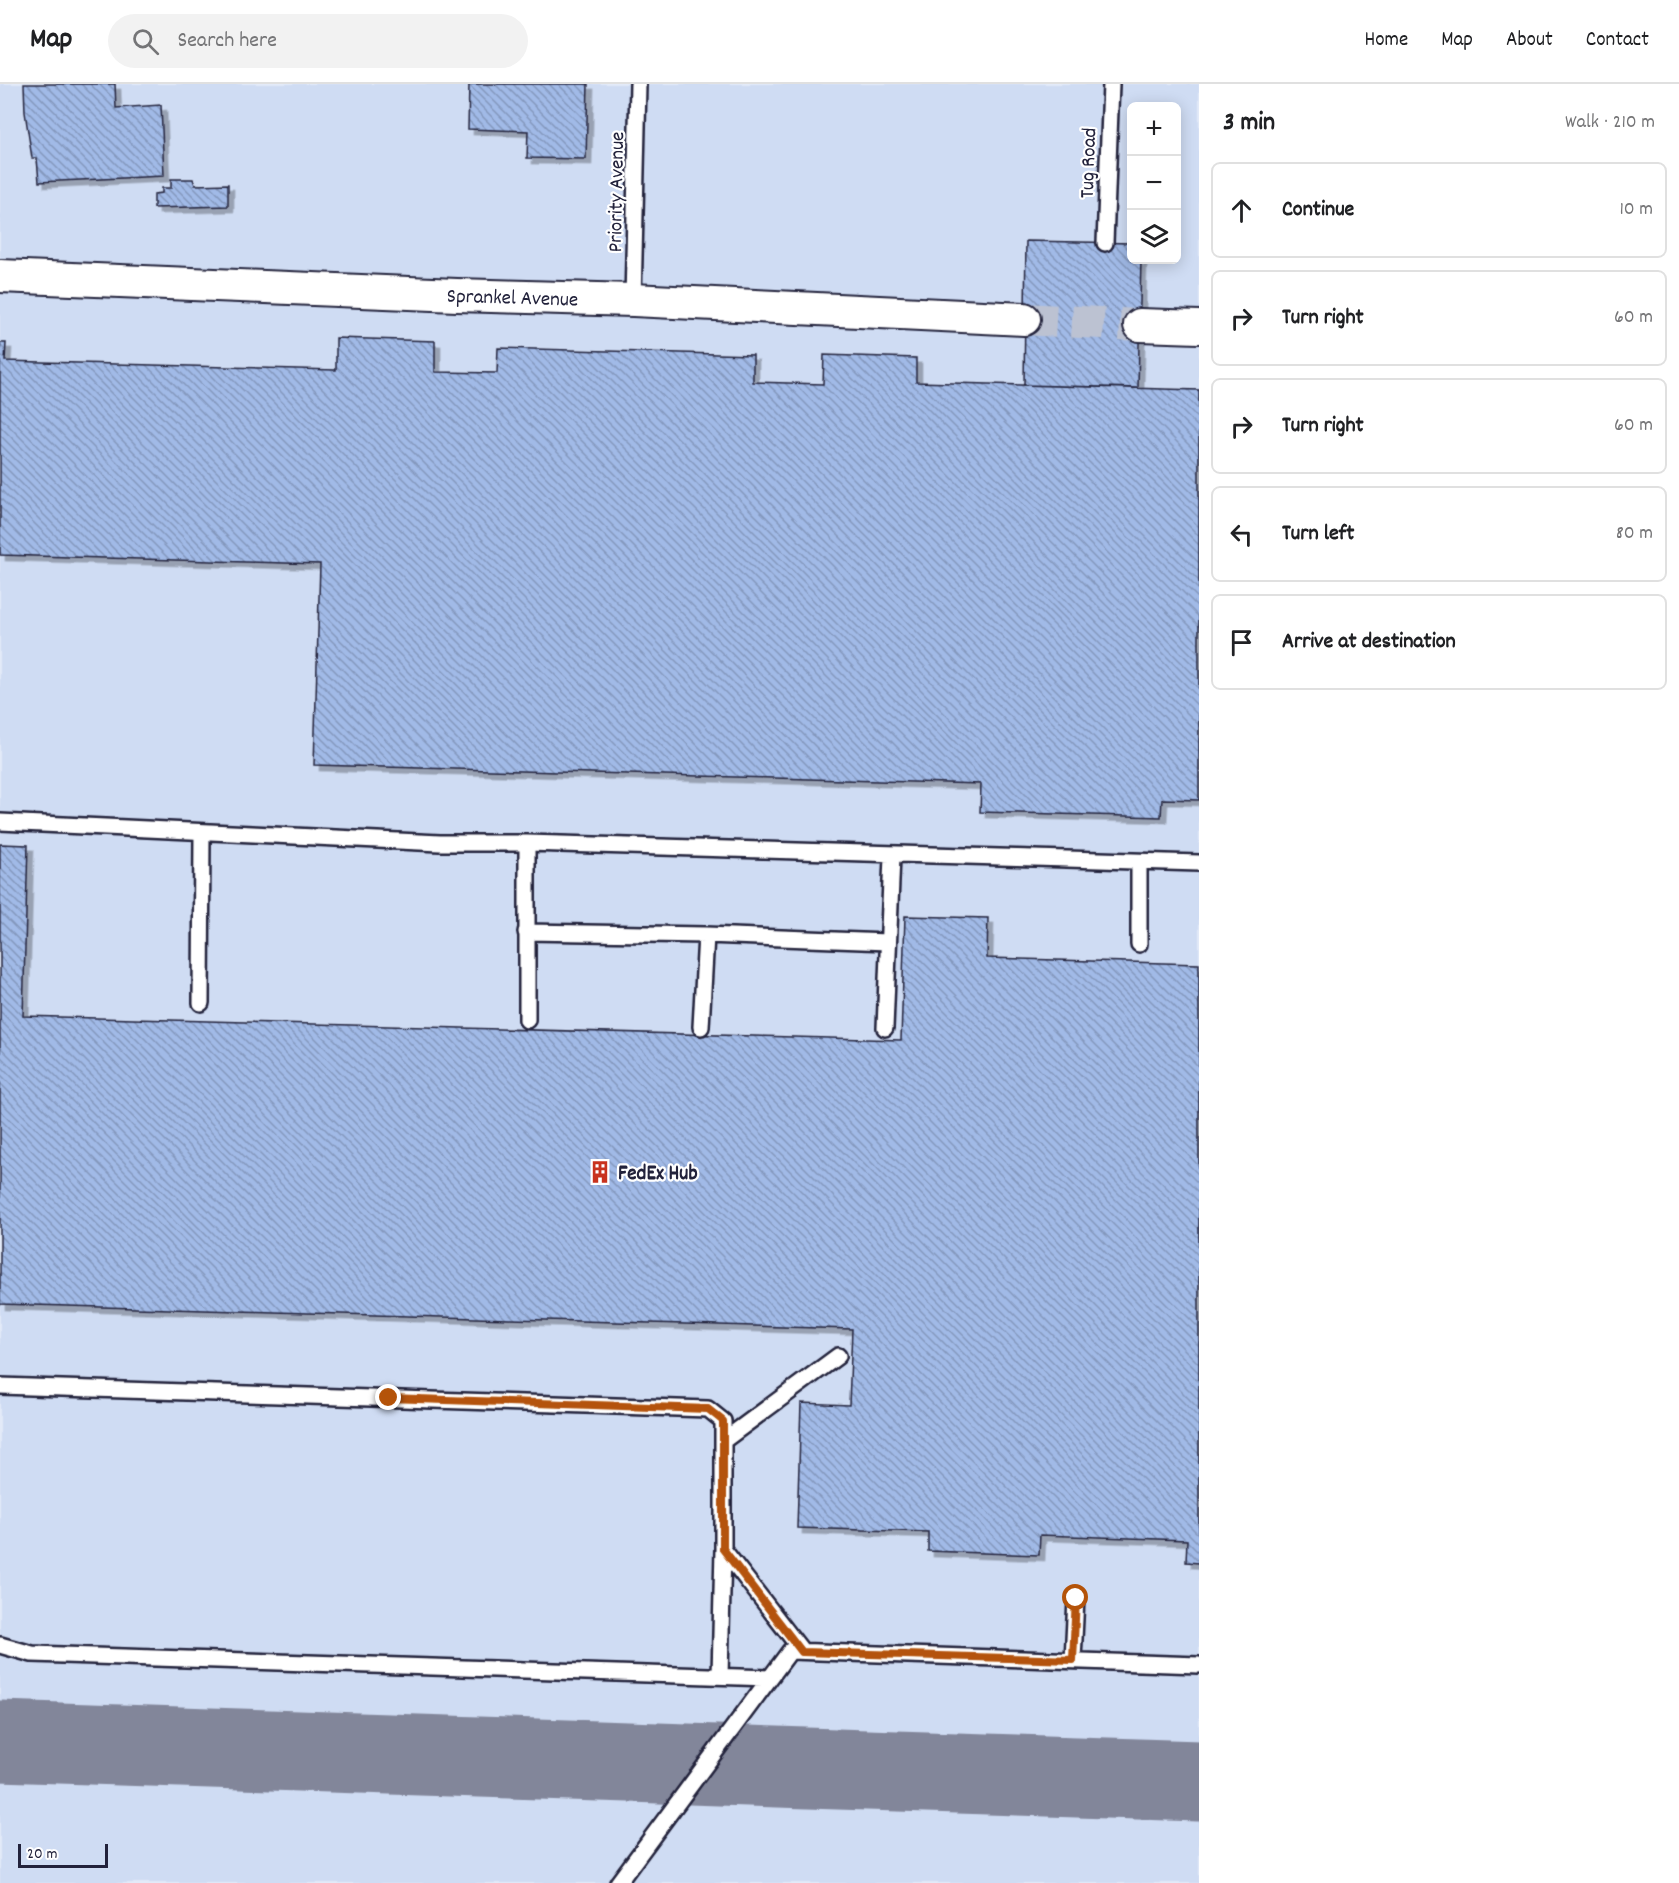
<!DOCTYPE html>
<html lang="en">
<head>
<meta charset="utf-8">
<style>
  body { margin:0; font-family:Dekko,sans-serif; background:#f2f2f2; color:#202124 }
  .controls { position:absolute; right:18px; top:18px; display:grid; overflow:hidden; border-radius:9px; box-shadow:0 3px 15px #0003 }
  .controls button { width:54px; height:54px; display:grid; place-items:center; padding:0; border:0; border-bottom:2px solid #e0e0e0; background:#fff; color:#202124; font:30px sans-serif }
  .scale { position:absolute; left:18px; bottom:15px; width:90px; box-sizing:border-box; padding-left:6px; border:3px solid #22223b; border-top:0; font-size:16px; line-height:21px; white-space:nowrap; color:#22223b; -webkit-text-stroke:4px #fff; paint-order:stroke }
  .stop { position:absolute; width:18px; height:18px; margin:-14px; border:4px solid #b45309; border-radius:50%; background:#fff }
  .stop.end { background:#b45309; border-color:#fff; box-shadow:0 2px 6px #0008 }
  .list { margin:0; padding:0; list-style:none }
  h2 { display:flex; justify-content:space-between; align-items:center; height:78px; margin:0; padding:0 24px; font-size:26px }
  h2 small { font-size:20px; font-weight:400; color:#757577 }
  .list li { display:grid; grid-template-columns:39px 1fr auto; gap:18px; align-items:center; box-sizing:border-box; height:96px; margin:0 12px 12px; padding:0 12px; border:2px solid #e0e0e0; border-radius:9px }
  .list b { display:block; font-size:22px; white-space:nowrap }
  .list em { font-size:20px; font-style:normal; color:#757577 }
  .icon { flex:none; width:33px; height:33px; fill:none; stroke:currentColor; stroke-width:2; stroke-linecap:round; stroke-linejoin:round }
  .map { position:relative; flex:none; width:1199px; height:1799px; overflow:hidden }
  header { display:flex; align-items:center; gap:36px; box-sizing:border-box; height:84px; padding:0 30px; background:#fff; border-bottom:2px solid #e0e0e0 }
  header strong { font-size:28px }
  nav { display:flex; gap:33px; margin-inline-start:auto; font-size:21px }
  .search { width:420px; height:54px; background:#f2f2f2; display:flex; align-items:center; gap:15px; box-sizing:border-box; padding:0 21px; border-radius:33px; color:#757577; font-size:22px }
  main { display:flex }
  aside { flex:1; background:#fff }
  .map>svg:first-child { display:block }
</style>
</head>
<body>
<header>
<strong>Map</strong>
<div class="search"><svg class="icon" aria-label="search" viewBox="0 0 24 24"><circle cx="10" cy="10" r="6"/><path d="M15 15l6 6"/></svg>Search here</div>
<nav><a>Home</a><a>Map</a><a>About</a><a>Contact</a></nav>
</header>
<main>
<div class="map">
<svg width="1199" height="1799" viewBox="0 0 1199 1799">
  <defs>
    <pattern id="building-back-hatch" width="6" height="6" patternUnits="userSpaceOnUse" patternTransform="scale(1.5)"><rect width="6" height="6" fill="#a1bae7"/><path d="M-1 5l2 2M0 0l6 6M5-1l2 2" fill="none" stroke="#8397bc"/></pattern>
    <filter id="shadow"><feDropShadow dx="5.5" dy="5.5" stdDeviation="0" flood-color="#0004"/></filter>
  </defs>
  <rect width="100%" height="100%" fill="#e3eaf8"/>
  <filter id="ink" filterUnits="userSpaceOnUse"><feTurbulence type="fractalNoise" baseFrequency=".0167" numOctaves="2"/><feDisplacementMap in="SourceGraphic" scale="12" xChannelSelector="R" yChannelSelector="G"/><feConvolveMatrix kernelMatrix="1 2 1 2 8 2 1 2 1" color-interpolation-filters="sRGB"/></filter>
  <g filter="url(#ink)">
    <path fill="#cfdcf3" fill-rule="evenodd" d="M0,0h1199v1799h-1199zM1132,22h44v154h-44z"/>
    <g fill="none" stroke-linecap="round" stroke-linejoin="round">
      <path stroke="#82869a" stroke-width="81" d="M0,1657l1199,40"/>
    </g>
    <path fill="url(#building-back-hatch)" stroke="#22223b" stroke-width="1.5" filter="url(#shadow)" d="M24,0h91l1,24 45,-3 3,71 -125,6 -2,-24h-5l-7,-46z
      M469,0h119l-2,75 -59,-1 1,-27 -60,-2z
      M171,95h22l2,6 33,-1v22l-74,2v-14l8,-1v-5h9z
      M1026,157l106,2v17h9l-3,128 -114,-3z
      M336,254l99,3v31l62,1 1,-25 255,7v27l70,2 1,-29 92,3v24l283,8v410l-37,-1 -1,18 -181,-5 1,-28 -667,-19 6,-201 -320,-9v-212h6l-1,18 331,9z
      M0,760l28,1 -5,171 878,24 4,-124 83,2 -1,40 212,6v599l-13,-1 1,-22 -147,-5 -1,20 -111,-4v-19l-131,-4 4,-125 48,2 3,-76 -852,-25z"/>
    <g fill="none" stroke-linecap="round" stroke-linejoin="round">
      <path stroke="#bcc2d2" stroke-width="32" stroke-dasharray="32 16" stroke-linecap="butt" d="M1024,235l116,6"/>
      <g stroke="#22223b" stroke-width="20">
        <path id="lane" d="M1105,159l6,-159
          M633,216l5,-216
          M0,738l440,21h87l672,20
          M1139,778v82
          M526,848l180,3
          M201,919l1,-171
          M527,936v-177
          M701,943l5,-92 182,7
          M885,944l7,-172
          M0,1302l708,23 15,12v128l79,102
          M723,1357l115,-85
          M0,1561l32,9 738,24
          M1073,1576l3,-62
          M720,1592l3,-127
          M618,1799l172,-232 409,14"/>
      </g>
      <g stroke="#22223b" stroke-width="36">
        <g id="street">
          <path id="s1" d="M0,192l457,19 176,5 391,19"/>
          <path d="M1140,241l59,2"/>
        </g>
      </g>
      <use href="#lane" stroke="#fff" stroke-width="15"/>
      <use href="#street" stroke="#fff" stroke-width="32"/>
    </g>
  </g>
  <g fill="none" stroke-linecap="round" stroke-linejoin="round" filter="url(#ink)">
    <path stroke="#b45309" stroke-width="8" d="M389,1314l319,11 15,12v128l79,103 271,8 3,-62"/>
  </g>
  <defs>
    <g id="building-bare" transform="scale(1.8)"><path d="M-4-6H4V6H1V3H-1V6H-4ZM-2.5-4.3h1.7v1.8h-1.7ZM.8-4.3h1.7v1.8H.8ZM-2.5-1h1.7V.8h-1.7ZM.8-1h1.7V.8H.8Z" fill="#c8321e" stroke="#fff" stroke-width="2.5" paint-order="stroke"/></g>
  </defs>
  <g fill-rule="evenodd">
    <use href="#building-bare" x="600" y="1088"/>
  </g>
  <g text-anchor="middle" stroke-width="4.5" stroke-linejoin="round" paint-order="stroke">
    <g font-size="21" fill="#22223b" stroke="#fff">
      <text transform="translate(1087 79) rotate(-88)" y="7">Tug Road</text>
      <text transform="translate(615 108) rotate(-89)" y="7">Priority Avenue</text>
      <text dy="7" stroke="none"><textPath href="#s1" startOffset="513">Sprankel Avenue</textPath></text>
    </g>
    <g font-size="21" font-weight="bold" fill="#22223b" stroke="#fff" text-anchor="start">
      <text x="618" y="1095">FedEx Hub</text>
    </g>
  </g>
</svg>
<div class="controls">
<button>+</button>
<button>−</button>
<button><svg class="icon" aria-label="layers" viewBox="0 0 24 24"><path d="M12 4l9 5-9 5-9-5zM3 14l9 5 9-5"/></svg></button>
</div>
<div class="scale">20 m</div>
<div class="stop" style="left:1076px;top:1514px"></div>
<div class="stop end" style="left:389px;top:1314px"></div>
</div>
<aside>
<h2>3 min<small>Walk · 210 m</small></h2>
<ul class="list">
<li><svg class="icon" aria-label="ahead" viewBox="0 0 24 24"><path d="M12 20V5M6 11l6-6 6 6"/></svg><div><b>Continue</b></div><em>10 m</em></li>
<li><svg class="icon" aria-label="right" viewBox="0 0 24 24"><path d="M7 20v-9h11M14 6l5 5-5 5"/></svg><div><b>Turn right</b></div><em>60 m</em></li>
<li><svg class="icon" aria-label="right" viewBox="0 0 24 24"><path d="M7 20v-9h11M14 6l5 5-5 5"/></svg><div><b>Turn right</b></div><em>60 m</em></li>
<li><svg class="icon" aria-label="left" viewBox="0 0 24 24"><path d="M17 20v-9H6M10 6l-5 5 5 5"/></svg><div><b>Turn left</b></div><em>80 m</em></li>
<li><svg class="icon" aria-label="arrive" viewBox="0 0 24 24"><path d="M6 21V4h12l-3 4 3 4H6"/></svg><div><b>Arrive at destination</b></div></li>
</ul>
</aside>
</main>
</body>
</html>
